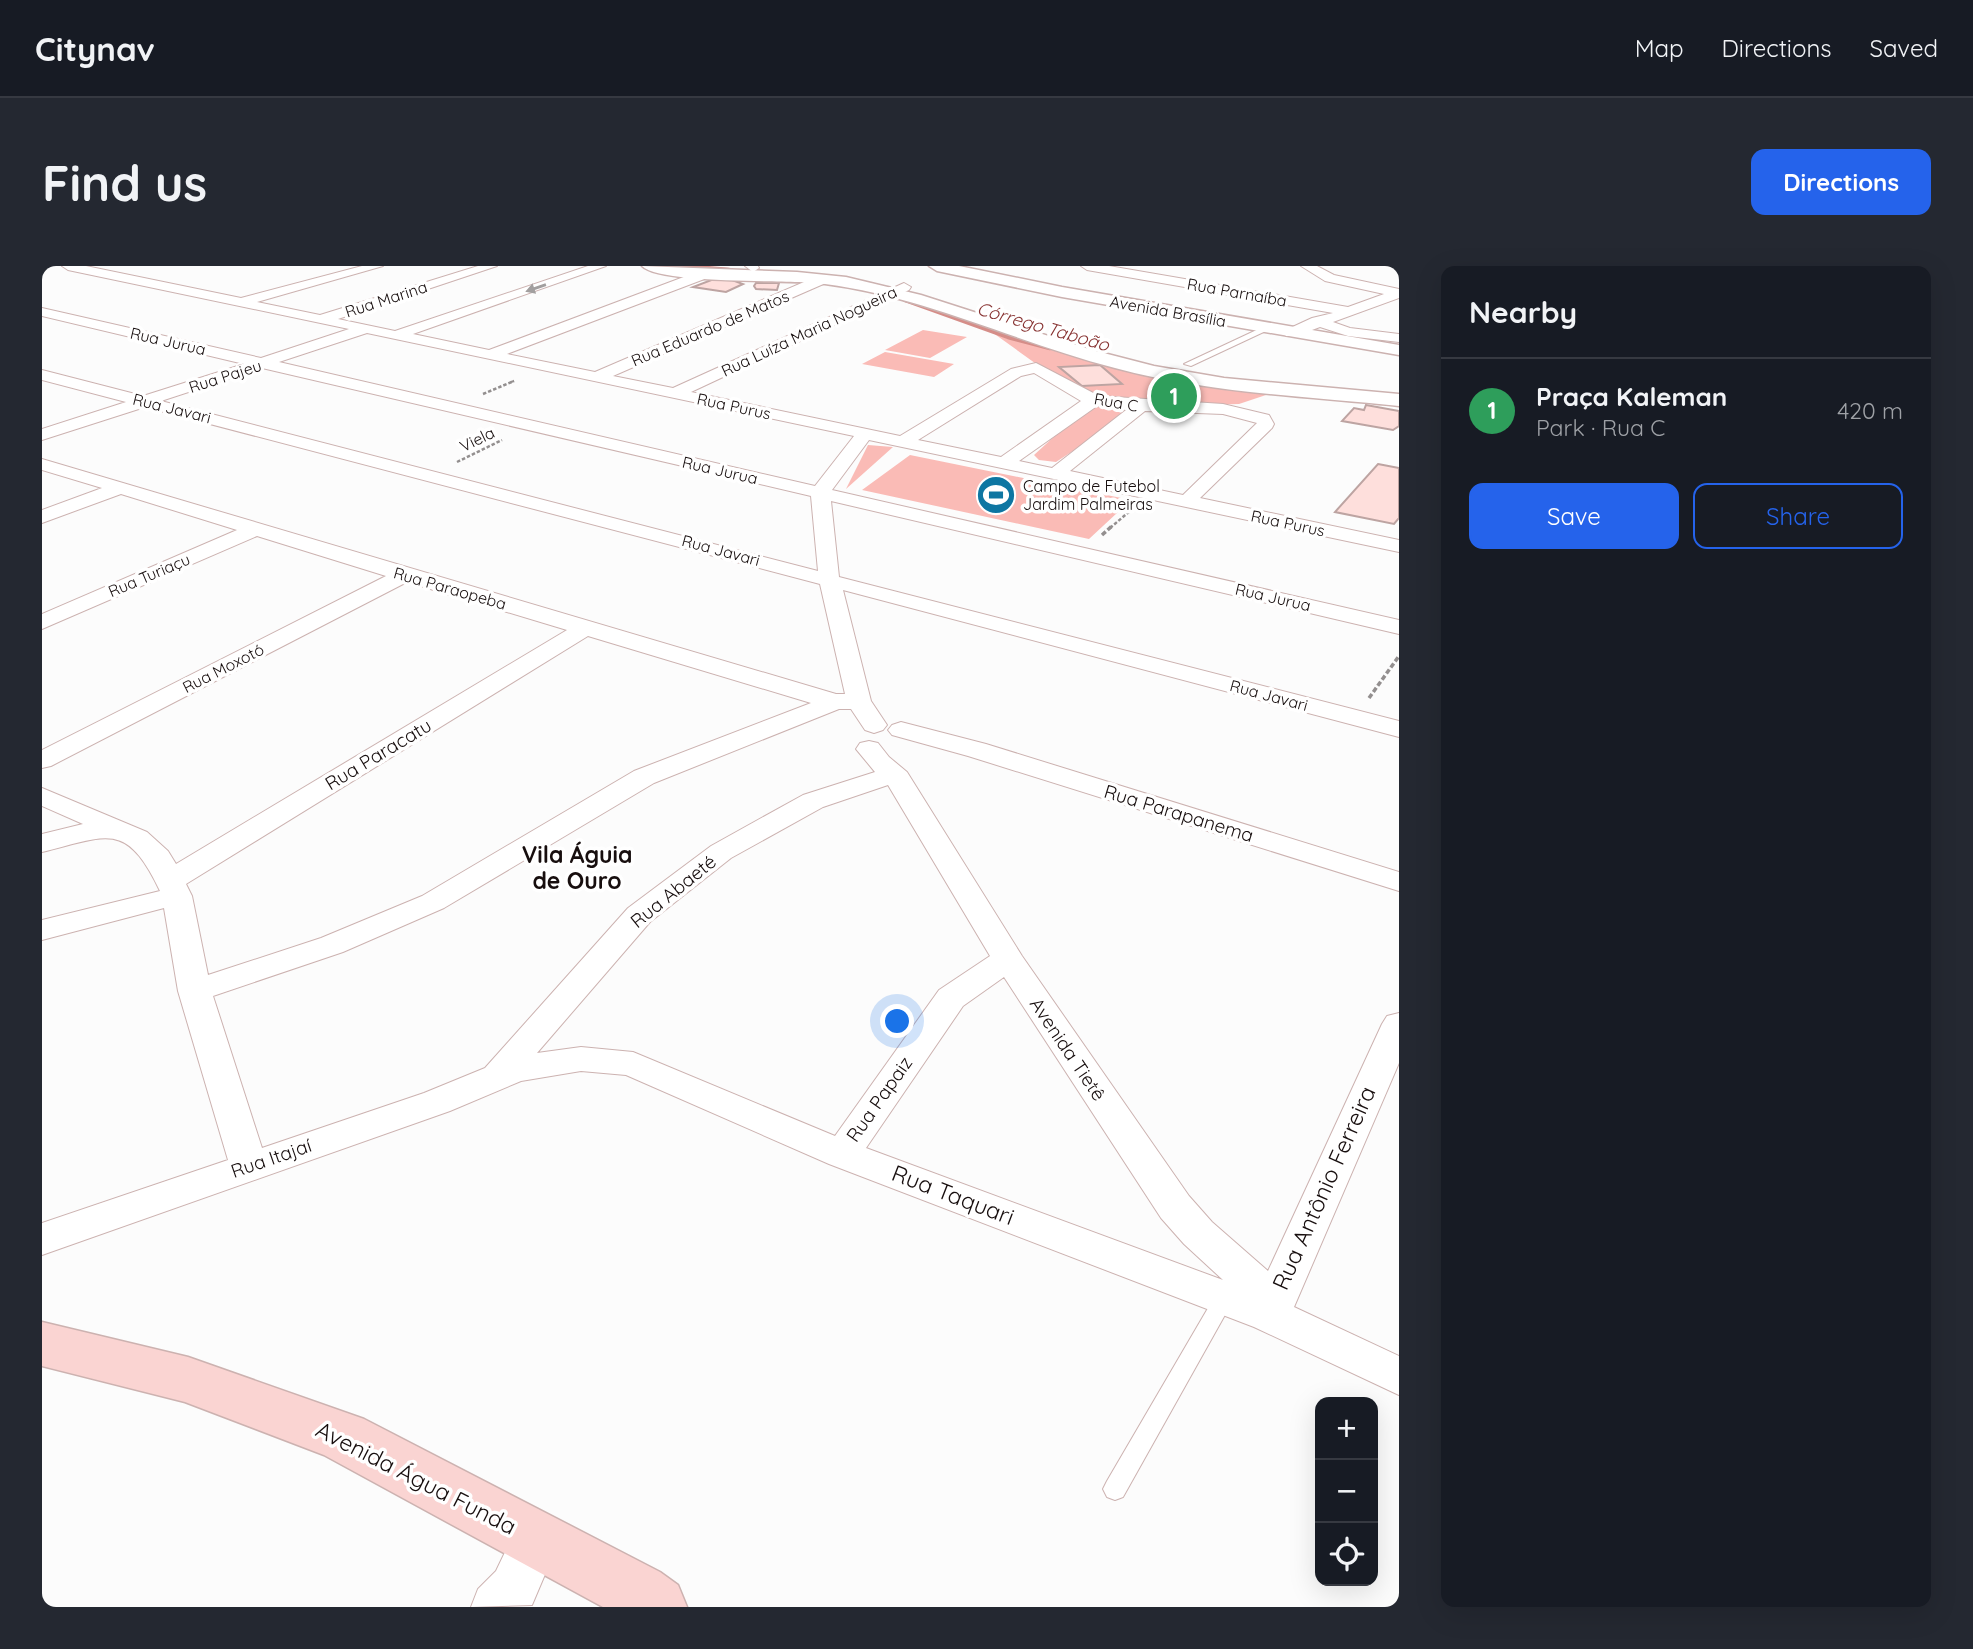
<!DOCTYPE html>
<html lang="en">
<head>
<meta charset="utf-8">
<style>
  body { margin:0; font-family:Quicksand,sans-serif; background:#242831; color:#f1f3f6 }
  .controls { position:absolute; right:21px; bottom:21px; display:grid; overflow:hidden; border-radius:14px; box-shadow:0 7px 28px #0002 }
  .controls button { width:63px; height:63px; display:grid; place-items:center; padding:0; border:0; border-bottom:2px solid #363941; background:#171b24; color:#f1f3f6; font:35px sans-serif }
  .you { position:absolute; left:856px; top:756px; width:24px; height:24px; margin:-18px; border:5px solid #fff; border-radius:50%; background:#1a73e8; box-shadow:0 0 0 10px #1a73e833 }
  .badge { display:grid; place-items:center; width:46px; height:46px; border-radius:50%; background:#2563eb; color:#fff; font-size:23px; font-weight:700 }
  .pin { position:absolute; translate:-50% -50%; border:4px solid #fff; box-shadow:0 2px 7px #0006 }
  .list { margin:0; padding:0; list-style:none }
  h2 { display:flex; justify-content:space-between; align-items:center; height:91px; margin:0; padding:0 28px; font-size:30px }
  h2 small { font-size:23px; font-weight:400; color:#9ea1a6 }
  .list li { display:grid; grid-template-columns:46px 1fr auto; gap:21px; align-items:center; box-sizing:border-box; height:105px; padding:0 28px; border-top:2px solid #363941 }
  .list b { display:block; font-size:26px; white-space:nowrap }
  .list p { margin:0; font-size:23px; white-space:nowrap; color:#9ea1a6 }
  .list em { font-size:23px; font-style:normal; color:#9ea1a6 }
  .actions { display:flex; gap:14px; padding:21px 28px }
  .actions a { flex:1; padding:16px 0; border:2px solid #2563eb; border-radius:14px; text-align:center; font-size:24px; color:#2563eb }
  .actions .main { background:#2563eb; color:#fff }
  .icon { flex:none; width:38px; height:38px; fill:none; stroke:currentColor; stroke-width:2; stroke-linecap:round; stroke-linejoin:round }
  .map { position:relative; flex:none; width:1357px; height:1341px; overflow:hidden; border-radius:14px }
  header { display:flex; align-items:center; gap:42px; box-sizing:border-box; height:98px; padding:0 35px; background:#171b24; border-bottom:2px solid #363941 }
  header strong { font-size:33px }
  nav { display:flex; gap:38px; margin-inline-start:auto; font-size:24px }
  .intro { display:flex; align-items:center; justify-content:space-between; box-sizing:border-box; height:168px; padding:0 42px }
  h1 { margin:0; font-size:49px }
  .button { padding:18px 32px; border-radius:14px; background:#2563eb; color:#fff; font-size:24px; font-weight:700 }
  main { display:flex; gap:42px; padding:0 42px }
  aside { flex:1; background:#171b24; border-radius:14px; box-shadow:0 7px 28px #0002 }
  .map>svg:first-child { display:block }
</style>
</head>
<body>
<header>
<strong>Citynav</strong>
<nav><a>Map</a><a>Directions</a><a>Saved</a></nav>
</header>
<div class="intro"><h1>Find us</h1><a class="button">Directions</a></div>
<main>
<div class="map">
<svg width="1357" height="1341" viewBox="0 0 1357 1341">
  <rect width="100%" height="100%" fill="#fcfcfc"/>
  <path fill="#fabbb6" d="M940,59l142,46 148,22 -33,11 -99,3 -84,55 -17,-2 -5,-5 59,-54 -26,-15z
    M881,64l44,7 -37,21 -45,-8z
    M843,86l69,12 -20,13 -72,-13z
    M826,179l25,2 -47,42z
    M868,189l221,45 -42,39 -227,-49z"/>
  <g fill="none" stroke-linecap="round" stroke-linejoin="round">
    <path stroke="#d58d88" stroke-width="4.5" d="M641,0l46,4
      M863,34l103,37 42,11"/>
  </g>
  <path fill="#fedfdc" stroke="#bda4a2" stroke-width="2" d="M672,13l18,1 11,4 -17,8 -33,-5z
    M714,17h23l-2,7 -21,-1 -2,-3z
    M1058,99l22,19 -40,2 -23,-19z
    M1324,139l33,6v15l-6,4 -51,-9 12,-13 10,2z
    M1336,198l21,4v50l-5,6 -59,-12z"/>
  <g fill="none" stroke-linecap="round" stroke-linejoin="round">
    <g stroke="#ccb2b0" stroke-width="2">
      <path id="service" d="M1221,61l7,2 -79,37 -7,-2z
        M1183,1022l7,3 3,6 -112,200 -8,3 -8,-3 -4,-8 4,-8 111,-190z"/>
    </g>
    <g stroke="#ccb2b0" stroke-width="2">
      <path id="minor" d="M20,0h24l155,32 121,-32h21l-126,36 63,13 158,-49h19l-159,53 57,12 193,-65h18l-193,68 76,16 208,-78h10v6l-200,76 88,18 223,-96h10v6l-215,94 60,12 231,-105 7,4 -2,3 -218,102 209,44 111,-67 25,-6 63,33 124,8 46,11 5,9 -2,4 -72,70 199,42v12l-530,-112 -37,50 567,130v14l-568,-133 8,76 560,144v16l-556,-147 28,111 16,24 -4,5 -9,3 -9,-3 -14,-21h-12l-185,74 -210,125 -101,44 -130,44 49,152 162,-55 61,-25 143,-160 83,-62 92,-51 72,-23 -19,-23 4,-6 9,-2 9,2 11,14 18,15 115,184 167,240 23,26 56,49 114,-247 5,-8 12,-3v50l-105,244 105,49v39l-145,-68 -425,-163 -203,-89 -45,-4 -60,10 -71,30 -408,144v-32l186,-63 -50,-169 -14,-83 -122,32v-20l118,-29c-34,-71 -52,-55 -118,-39v-18l41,-10 -41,-18v-18l105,44 21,19 8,13 391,-234 -160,-48 -356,184 -9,2v-18l344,-174 -129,-40 -215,93v-15l195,-84 -116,-36 -79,29v-13l60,-22 -60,-18v-11l794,235h9l-25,-110 -675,-177 -103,33v-11l84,-27 -84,-22v-10l101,26 101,-32 -202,-48v-8l219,50 88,-29 -281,-59zM325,67l487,103 -39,50 -536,-124zM220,102l549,128 7,75 -657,-170zM992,107l47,28 -80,56 -83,-17 103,-64zM1055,140l29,4 -74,58 -33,-7zM1103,145l78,3 34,9 -74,72 -113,-24zM546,370l223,67 -177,68 -212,125 -101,42 -113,37 -16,-79 -6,-12zM846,519l102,171 -51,34 -104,146 -202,-84 -52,-5 -44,6 113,-131 81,-64 92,-51zM962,711l157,241 23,26 39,36 -357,-132 97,-142z
        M703,0h13l1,2 -6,4z
        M1039,0h28l239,41 36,-13 -59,-13 -24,-15h16l17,9 65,14v9l-66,24 17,6 49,6v8l-51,-6 -28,-9 -24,9h-10l-2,-3 2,-3 26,-12 21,-5 -246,-43z
        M859,456l85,22 413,128v19l-431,-135 -76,-21 -4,-5 4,-5z
        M494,1250l17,7 7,16 -28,66 -61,2 7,-18 18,-18 23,-48z"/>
    </g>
    <g stroke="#ccb2b0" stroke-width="3">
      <path id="tertiary" d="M600,0l155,6 49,5 75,18 171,55 62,16 70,12 175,16v12c-95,-10 -191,-13 -284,-38 -97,-25 -189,-71 -290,-84 -33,-5 -164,1 -183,-18z
        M887,0h30l103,21 337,58v10l-337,-58 -125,-26z"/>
    </g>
    <g stroke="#ccb2b0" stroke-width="3">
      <path id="secondary" d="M0,1056l146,35 176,62 296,153 18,13 9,22h-84l-279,-152 -139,-53 -143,-36z"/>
    </g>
    <path stroke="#938f8f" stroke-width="2" stroke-dasharray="3.5 2" stroke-linecap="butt" d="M469,116l3,-1"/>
    <path stroke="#938f8f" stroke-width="2.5" stroke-dasharray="3.5 2" stroke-linecap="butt" d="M441,128l31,-13
      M415,196l45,-22
      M1068,262l20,-17"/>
    <path stroke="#938f8f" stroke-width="3.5" stroke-dasharray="5 2.5" stroke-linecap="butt" d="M1060,269l10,-9
      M1327,432l30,-42"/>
    <use href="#service" fill="#fff" fill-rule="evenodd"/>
    <use href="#minor" fill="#fff" fill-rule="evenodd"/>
    <use href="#tertiary" fill="#fff" fill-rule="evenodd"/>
    <use href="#secondary" fill="#fad4d2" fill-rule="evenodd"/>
  </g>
  <defs><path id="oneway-solid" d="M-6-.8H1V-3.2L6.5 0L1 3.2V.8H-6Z" transform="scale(1.75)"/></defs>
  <use fill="#a29f9f" href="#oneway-solid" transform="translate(494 22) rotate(161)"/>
  <defs>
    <g id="stadium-disc" transform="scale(2.0125)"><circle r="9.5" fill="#0e76a2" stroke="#fff"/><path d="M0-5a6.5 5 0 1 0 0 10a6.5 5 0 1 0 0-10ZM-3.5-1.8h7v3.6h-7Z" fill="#fff"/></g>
  </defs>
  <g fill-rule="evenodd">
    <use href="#stadium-disc" x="954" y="229"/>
  </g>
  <g text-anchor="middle" stroke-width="7" stroke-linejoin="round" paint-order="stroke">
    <g font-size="16" fill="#170e0e" stroke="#fff">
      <text transform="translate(1195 26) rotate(10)" y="6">Rua Parnaíba</text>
      <text transform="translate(344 33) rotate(-18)" y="6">Rua Marina</text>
      <text transform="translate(1126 45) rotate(10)" y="6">Avenida Brasília</text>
      <text transform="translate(668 62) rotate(-23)" y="6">Rua Eduardo de Matos</text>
      <text transform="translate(767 65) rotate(-25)" y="6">Rua Luíza Maria Nogueira</text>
      <text transform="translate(126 75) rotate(13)" y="6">Rua Jurua</text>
      <text transform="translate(183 110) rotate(-18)" y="6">Rua Pajeu</text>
      <text transform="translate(1074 136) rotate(10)" y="6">Rua C</text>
      <text transform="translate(692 140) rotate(12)" y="6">Rua Purus</text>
      <text transform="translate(130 142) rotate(14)" y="6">Rua Javari</text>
      <text transform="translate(435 173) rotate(-26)" y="6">Viela</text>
      <text transform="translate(678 204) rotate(13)" y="6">Rua Jurua</text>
      <text transform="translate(1246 257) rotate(12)" y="6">Rua Purus</text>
      <text transform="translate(679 284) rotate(15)" y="6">Rua Javari</text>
      <text transform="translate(107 309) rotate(-23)" y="6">Rua Turiaçu</text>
      <text transform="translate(408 322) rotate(16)" y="6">Rua Paraopeba</text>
      <text transform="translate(1231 331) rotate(13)" y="6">Rua Jurua</text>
      <text transform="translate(181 402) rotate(-27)" y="6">Rua Moxotó</text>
      <text transform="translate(1227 429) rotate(15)" y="6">Rua Javari</text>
    </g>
    <g font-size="16" fill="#170e0e" stroke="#fff" text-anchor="start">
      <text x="981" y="226">Campo de Futebol<tspan x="981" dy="18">Jardim Palmeiras</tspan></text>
    </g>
    <g font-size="18" font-style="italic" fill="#873231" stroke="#fff">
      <text transform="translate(1001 61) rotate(16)" y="6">Córrego Taboão</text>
    </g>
    <g font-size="19" fill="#170e0e" stroke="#fff">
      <text transform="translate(336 488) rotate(-31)" y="7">Rua Paracatu</text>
      <text transform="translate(1137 547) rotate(17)" y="7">Rua Parapanema</text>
      <text transform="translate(631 625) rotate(-39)" y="7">Rua Abaeté</text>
      <text transform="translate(1026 783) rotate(56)" y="7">Avenida Tietê</text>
      <text transform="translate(837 833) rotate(-55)" y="7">Rua Papaiz</text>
      <text transform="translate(229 892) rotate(-19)" y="7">Rua Itajaí</text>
    </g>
    <g font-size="23" font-weight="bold" fill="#170e0e" stroke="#fff">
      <text x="535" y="597">Vila Águia<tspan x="535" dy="26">de Ouro</tspan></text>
    </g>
    <g font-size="23" fill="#170e0e" stroke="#fff">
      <text transform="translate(1282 922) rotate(-66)" y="8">Rua Antônio Ferreira</text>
      <text transform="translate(911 929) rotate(21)" y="8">Rua Taquari</text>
      <text transform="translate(374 1212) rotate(27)" y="8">Avenida Água Funda</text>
    </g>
  </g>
</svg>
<div class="controls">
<button>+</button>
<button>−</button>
<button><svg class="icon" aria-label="locate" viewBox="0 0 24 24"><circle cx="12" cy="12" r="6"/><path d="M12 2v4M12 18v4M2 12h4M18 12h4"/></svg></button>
</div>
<div class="you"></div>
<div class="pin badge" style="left:1132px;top:130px;background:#2e9e5b">1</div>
</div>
<aside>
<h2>Nearby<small></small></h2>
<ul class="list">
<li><span class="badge" style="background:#2e9e5b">1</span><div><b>Praça Kaleman</b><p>Park · Rua C</p></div><em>420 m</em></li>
</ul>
<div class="actions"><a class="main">Save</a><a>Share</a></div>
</aside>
</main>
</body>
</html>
